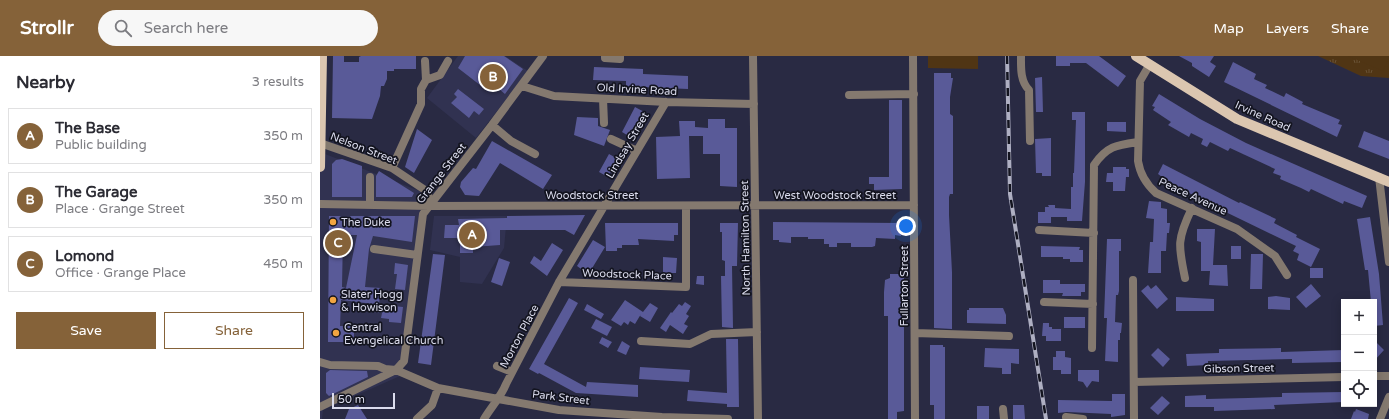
<!DOCTYPE html>
<html lang="en">
<head>
<meta charset="utf-8">
<style>
  body { margin:0; font-family:"Varela Round",sans-serif; background:#f7f7f7; color:#2b2b33 }
  .controls { position:absolute; right:12px; bottom:12px; display:grid; overflow:hidden; border-radius:0px; box-shadow:0 2px 10px #0003 }
  .controls button { width:36px; height:36px; display:grid; place-items:center; padding:0; border:0; border-bottom:1px solid #e1e1e2; background:#fff; color:#2b2b33; font:20px sans-serif }
  .scale { position:absolute; left:12px; bottom:10px; width:63px; box-sizing:border-box; padding-left:4px; border:2px solid #dbdced; border-top:0; font-size:11px; line-height:14px; white-space:nowrap; color:#dbdced; -webkit-text-stroke:3px #13141f; paint-order:stroke }
  .you { position:absolute; left:586px; top:170px; width:14px; height:14px; margin:-10px; border:3px solid #fff; border-radius:50%; background:#1a73e8; box-shadow:0 0 0 6px #1a73e833 }
  .badge { display:grid; place-items:center; width:26px; height:26px; border-radius:50%; background:#856239; color:#fff; font-size:13px; font-weight:700 }
  .pin { position:absolute; translate:-50% -50%; border:2px solid #fff; box-shadow:0 1px 4px #0006 }
  .list { margin:0; padding:0; list-style:none }
  h2 { display:flex; justify-content:space-between; align-items:center; height:52px; margin:0; padding:0 16px; font-size:17px }
  h2 small { font-size:13px; font-weight:400; color:#7c7c81 }
  .list li { display:grid; grid-template-columns:26px 1fr auto; gap:12px; align-items:center; box-sizing:border-box; height:56px; margin:0 8px 8px; padding:0 8px; border:1px solid #e1e1e2; border-radius:0px }
  .list b { display:block; font-size:15px; white-space:nowrap }
  .list p { margin:0; font-size:13px; white-space:nowrap; color:#7c7c81 }
  .list em { font-size:13px; font-style:normal; color:#7c7c81 }
  .actions { display:flex; gap:8px; padding:12px 16px }
  .actions a { flex:1; padding:9px 0; border:1px solid #856239; border-radius:0px; text-align:center; font-size:14px; color:#856239 }
  .actions .main { background:#856239; color:#fff }
  .icon { flex:none; width:22px; height:22px; fill:none; stroke:currentColor; stroke-width:2; stroke-linecap:round; stroke-linejoin:round }
  .map { position:relative; flex:none; width:1069px; height:363px; overflow:hidden }
  header { display:flex; align-items:center; gap:24px; box-sizing:border-box; height:56px; padding:0 20px; background:#856239; color:#fff }
  header strong { font-size:19px }
  nav { display:flex; gap:22px; margin-inline-start:auto; font-size:14px }
  .search { width:280px; height:36px; background:#f7f7f7; display:flex; align-items:center; gap:10px; box-sizing:border-box; padding:0 14px; border-radius:22px; color:#7c7c81; font-size:15px }
  main { display:flex }
  aside { flex:1; background:#fff }
  .map>svg:first-child { display:block }
</style>
</head>
<body>
<header>
<strong>Strollr</strong>
<div class="search"><svg class="icon" aria-label="search" viewBox="0 0 24 24"><circle cx="10" cy="10" r="6"/><path d="M15 15l6 6"/></svg>Search here</div>
<nav><a>Map</a><a>Layers</a><a>Share</a></nav>
</header>
<main>
<aside>
<h2>Nearby<small>3 results</small></h2>
<ul class="list">
<li><span class="badge">A</span><div><b>The Base</b><p>Public building</p></div><em>350 m</em></li>
<li><span class="badge">B</span><div><b>The Garage</b><p>Place · Grange Street</p></div><em>350 m</em></li>
<li><span class="badge">C</span><div><b>Lomond</b><p>Office · Grange Place</p></div><em>450 m</em></li>
</ul>
<div class="actions"><a class="main">Save</a><a>Share</a></div>
</aside>
<div class="map">
<svg width="1069" height="363" viewBox="0 0 1069 363">
  <defs>
    <pattern id="park-tufts" width="24" height="20" patternUnits="userSpaceOnUse"><rect width="24" height="20" fill="#503514"/><path d="M3 7l-1-3M5 7V3M7 7l1-3M15 17l-1-3M17 17v-4M19 17l1-3" fill="none" stroke="#695236"/></pattern>
  </defs>
  <rect width="100%" height="100%" fill="#292a43"/>
  <path fill="#313251" d="M138,0h47l23,15 -52,67 -49,-40z
    M0,96l102,40 -22,184 -77,34 -1,9h-2z
    M114,160h73l-3,32 -22,36 -22,-2v-25l-30,-7z"/>
  <path fill="url(#park-tufts)" d="M998,0h71v22l-28,-2z"/>
  <path fill="#503514" d="M608,0h50v13l-50,-1z
    M1028,0h41v1l-6,14z"/>
  <path fill="#595a98" fill-rule="evenodd" d="M13,0h11v6h15v-5l2,-1h55v13h-22v2h-7v8l-3,7h-3l-1,10 -8,23 -40,-1z
    M145,0h39l19,13 -18,25 -11,-9 -5,7 -31,-24z
    M736,0h43l27,20 -8,11 -32,-24h-16v3h-14z
    M859,0h35l-4,6 6,4 -7,11 -17,-11v-3z
    M913,6l23,12 -2,5 13,6 -2,3 19,9 2,-4 17,9 -1,2 38,16 -2,4 4,1 -5,12 -113,-55z
    M274,11l49,2v5l45,2v13l-46,-2v2h-16v-8l-33,-1z
    M614,17h17v5h2l-3,19v17l3,2v78h-3l-1,3v18l3,57v57l-18,-1z
    M722,21l1,35h-7l-1,-34z
    M138,33l26,20 -5,6 -5,-4 -5,7 -18,-15 6,-6 -3,-3z
    M839,38l41,25 46,24 121,53 -5,12 -18,-7 -1,3 -32,-15 -2,3 -8,-4 -21,-9 1,-3 -8,-3 2,-4 -45,-21 -2,3 -18,-9 -3,5 -6,-3 2,-5 -12,-6 -2,4 -21,-12 3,-3 -18,-12 2,-3 -3,-1z
    M569,44h13v89l-28,1v-6h-5v-7h20z
    M315,51l11,6 -14,25 -10,-6z
    M752,56h13v70l-3,39h-15v-4h-16v6h-13v-11h7v-5h4l-1,-2h7v3l16,1v-22h2v-14h1l2,-53h-4z
    M257,61l21,1v8l12,4 -6,16 -30,-11z
    M388,63h17v9h12v59l-17,-1v-32h-17v-18h-14l1,42 -33,1 -1,-42 24,-1 -1,-15h16v6l13,1z
    M787,66h19v10l-19,-1z
    M97,73l15,11 -18,33 -9,-6z
    M1044,75l25,10v18l-31,-12z
    M731,82v38h-9v-3h-6l-1,-34z
    M172,85l60,34 -9,14 -43,-26 -21,33 -14,-1 -5,-8 1,-5 12,-14 3,1z
    M289,98l9,5 -10,18 -9,-5z
    M22,103l20,7v31h-30v-33l4,-4z
    M843,108l76,39 1,-1 36,17 -2,4 23,12 -1,2 24,12 -9,18 -14,-7 2,-6 -6,-3 3,-5 -93,-45 -38,-22 -7,-5z
    M793,111h13v2h3v8h-3l-1,14h-12v-9h-7l1,-9h6z
    M59,115l35,22 -2,4h-36v-21z
    M829,145l12,1v6l6,1v14h3l-1,10h-2l-1,18h-5v22h-13l2,-31h3l1,-23 -8,-1z
    M265,159l-11,20 -9,-5h-65v15l-27,2v6h-13v-15h-16l1,-13h14l-1,-6 49,-1v-2z
    M9,160h86l-3,26 -39,-6 -4,13 -4,38 16,1 -2,16h-5l29,3 -2,16 -12,-1v-3l-8,-1 1,-5 -9,-1 1,-8 -33,-4 -1,26h10l4,3v10l-4,3h-22zM23,179h14l-11,53 -4,-1z
    M1050,161l9,57 4,51 -9,1v-24h-3l-3,-32h-3l-8,-51z
    M453,166l128,1v13l-6,-1v4l-19,-1 -1,8 -3,1h-21v-4h-14v4h-8v-3h-5v-5h-16v-2h-17v6l-12,-1v-2h-6z
    M285,167h73v12h-4v6l-36,-2 1,6h-17v3h-5v3h-11z
    M400,167h18l-1,43h-5l1,62 -11,-1 -1,-51h4v-15l-3,-1v-28h-2z
    M877,173h18l-2,36h14l1,21 -19,-1 1,-14h-9v-29l-4,-1z
    M787,183h14v12h-2v40l-1,4h-2l-1,27 7,1 -1,10h-1v7h-2v22l-13,-1 2,-43h-3z
    M273,184l12,7 -14,23 -5,-2 -2,3 -7,-5z
    M232,187l11,7 -16,26 -17,-13 4,-7 7,5z
    M721,190l39,1 -1,3h4v12h-13v-3h-7v-2h-22z
    M911,190h10v13h-10z
    M113,198l12,1 -14,110 -13,-2z
    M931,198h12l-1,35h-12z
    M343,201l14,1 -1,15h-13z
    M179,202l11,4 -8,24 -11,-4z
    M75,207l13,2 -3,25 -10,-1 2,-15h-3z
    M990,212h13v10h-13z
    M285,217h8v6l-8,-1z
    M570,218h14v137l-7,1v7h-9v-103h-4v-24l1,-12 5,-2z
    M377,220h7v9l-8,-1z
    M723,224h17v4h25v8h-4v4h-19l1,-3h-20z
    M991,228l10,12 -15,12 -10,-11z
    M828,229l3,4 5,-4 12,14 -11,10 -16,-18z
    M956,240l14,2v12l-22,-1v-12z
    M856,241l38,2v12h-38z
    M249,242l9,5 -34,61 42,23 1,-5 51,3v12l-62,-4 -37,-20 -1,1 -9,-5z
    M305,244l18,12 7,-9 8,5 -8,14 -10,-6 1,-2 -6,10 -5,-3 -2,4 -4,-3 -3,4 -10,-6z
    M365,246l6,4 -5,8 3,2 -5,8 4,2 -5,8 -13,-9 -4,7 -6,-4 11,-16 1,1 7,-9 3,2z
    M267,248l17,10 -3,5 -17,-9z
    M649,252h34l3,7v9l-39,-1v-13h2z
    M744,261h21v11h-21z
    M276,263l16,8 -5,9 -16,-8z
    M723,267h6v4h3v2h9v12h-15v-5h-4z
    M282,281l10,5 -4,6 -9,-5z
    M406,283h12l1,68h-12v-3l-40,-3 1,-11 39,3z
    M1054,284l10,10 -10,11z
    M302,285l8,5 -4,9 -9,-4z
    M610,289h13v2h2v72h-11v-14h-4z
    M665,292l34,1v15l-8,-1v11h-9v-6l-18,-1z
    M838,292l12,11 -7,8 -12,-12z
    M961,292v4l63,-2v12l-52,1v-4l-84,2v4l-21,1 -1,-12 33,-1v-4z
    M736,295h9v6l6,1v16h-10v-4h-8v-13h3z
    M320,311l50,3 -1,12 -50,-3z
    M10,314l37,1 1,6 -39,19 -3,-3v-20z
    M758,314h21v12l-7,-1 -5,7 -4,-6 -5,-1z
    M1024,336v10l-70,3 1,4 -61,2v-4h-29v-11l21,-1v4l42,-1 34,-1v-4z
    M792,338h13v21l-14,2v-3l-44,-2 -9,1v-13l54,1z
    M842,340l8,7 -12,12 -8,-7z
    M38,349l9,14h-22l4,-10z
    M693,349h11l1,14h-12z
    M657,350h12v13h-12z
    M1036,353l13,5 -1,5h-17l3,-8 1,1z"/>
  <g fill="none" stroke-linecap="round" stroke-linejoin="round">
    <path stroke="#84796f" stroke-width="8" d="M285,0v2l15,1v-3
      M433,0l5,363
      M593,0l2,363
      M701,0c0,11 -1,25 8,34l1,51
      M830,8l-10,17 -2,80c2,13 8,23 18,32l81,36 38,27 12,19
      M106,24l14,-5 8,-14
      M202,30l32,10 112,6 88,2
      M529,39l65,-1
      M283,43l1,24
      M172,69l19,16 24,13
      M291,83l26,12
      M0,87l72,25 36,24 1,14
      M72,112l29,-64v-15l5,-9 -1,-19
      M50,121v28
      M1059,121l10,85
      M0,148l109,2 485,-1
      M719,174l55,3
      M54,193l43,6
      M865,222c-7,-33 -8,-39 7,-70
      M813,224l1,139
      M239,226l127,5v-81
      M724,246l49,2
      M595,277l94,3
      M321,285l49,3 21,-10 46,-2
      M772,292l2,-183c13,-19 23,-20 44,-23
      M0,306l10,3 48,1 7,3 11,1 42,18 121,22 103,7 66,2
      M177,310l15,6
      M1054,320h15
      M814,326l210,-5
      M0,351l76,-37 8,-9 19,-147 69,-89 51,-69
      M683,353l1,10
      M746,361l17,2
      M97,363l15,-14 6,-17
      M164,363c7,-12 17,-22 22,-35l53,-102 107,-180
      M1060,363l9,-22"/>
    <path stroke="#dbc6b0" stroke-width="10" d="M816,0l101,63 152,63
      M0,111l2,-111"/>
    <g stroke="#aeafc2" stroke-width="4">
      <path id="rail" d="M687,0l3,138 36,225"/>
    </g>
    <use href="#rail" stroke="#13141f" stroke-width="2.5" stroke-dasharray="8" stroke-linecap="butt"/>
  </g>
  <g fill="#f2a541" stroke="#13141f" stroke-width="1.5">
    <circle cx="13" cy="166" r="4"/>
    <circle cx="13" cy="244" r="4"/>
    <circle cx="16" cy="277" r="4"/>
  </g>
  <g text-anchor="middle" stroke-width="3.5" stroke-linejoin="round" paint-order="stroke">
    <g font-size="11" fill="#dbdced" stroke="#13141f">
      <text transform="translate(317 33) rotate(3)" y="4">Old Irvine Road</text>
      <text transform="translate(943 60) rotate(24)" y="4">Irvine Road</text>
      <text transform="translate(307 89) rotate(-60)" y="4">Lindsay Street</text>
      <text transform="translate(44 92) rotate(21)" y="4">Nelson Street</text>
      <text transform="translate(121 117) rotate(-52)" y="4">Grange Street</text>
      <text x="272" y="143">Woodstock Street</text>
      <text x="515" y="143">West Woodstock Street</text>
      <text transform="translate(873 140) rotate(25)" y="4">Peace Avenue</text>
      <text transform="translate(425 182) rotate(-91)" y="4">North Hamilton Street</text>
      <text transform="translate(307 218) rotate(2)" y="4">Woodstock Place</text>
      <text transform="translate(584 230) rotate(-90)" y="4">Fullarton Street</text>
      <text transform="translate(199 280) rotate(-62)" y="4">Morton Place</text>
      <text transform="translate(919 312) rotate(-1)" y="4">Gibson Street</text>
      <text transform="translate(241 341) rotate(7)" y="4">Park Street</text>
    </g>
    <g font-size="11" fill="#dbdced" stroke="#13141f" text-anchor="start">
      <text x="21" y="170">The Duke</text>
      <text x="21" y="242">Slater Hogg<tspan x="21" dy="13">&amp; Howison</tspan></text>
      <text x="24" y="275">Central<tspan x="24" dy="13">Evengelical Church</tspan></text>
    </g>
  </g>
</svg>
<div class="controls">
<button>+</button>
<button>−</button>
<button><svg class="icon" aria-label="locate" viewBox="0 0 24 24"><circle cx="12" cy="12" r="6"/><path d="M12 2v4M12 18v4M2 12h4M18 12h4"/></svg></button>
</div>
<div class="scale">50 m</div>
<div class="you"></div>
<div class="pin badge" style="left:152px;top:179px">A</div>
<div class="pin badge" style="left:173px;top:21px">B</div>
<div class="pin badge" style="left:18px;top:187px">C</div>
</div>
</main>
</body>
</html>
